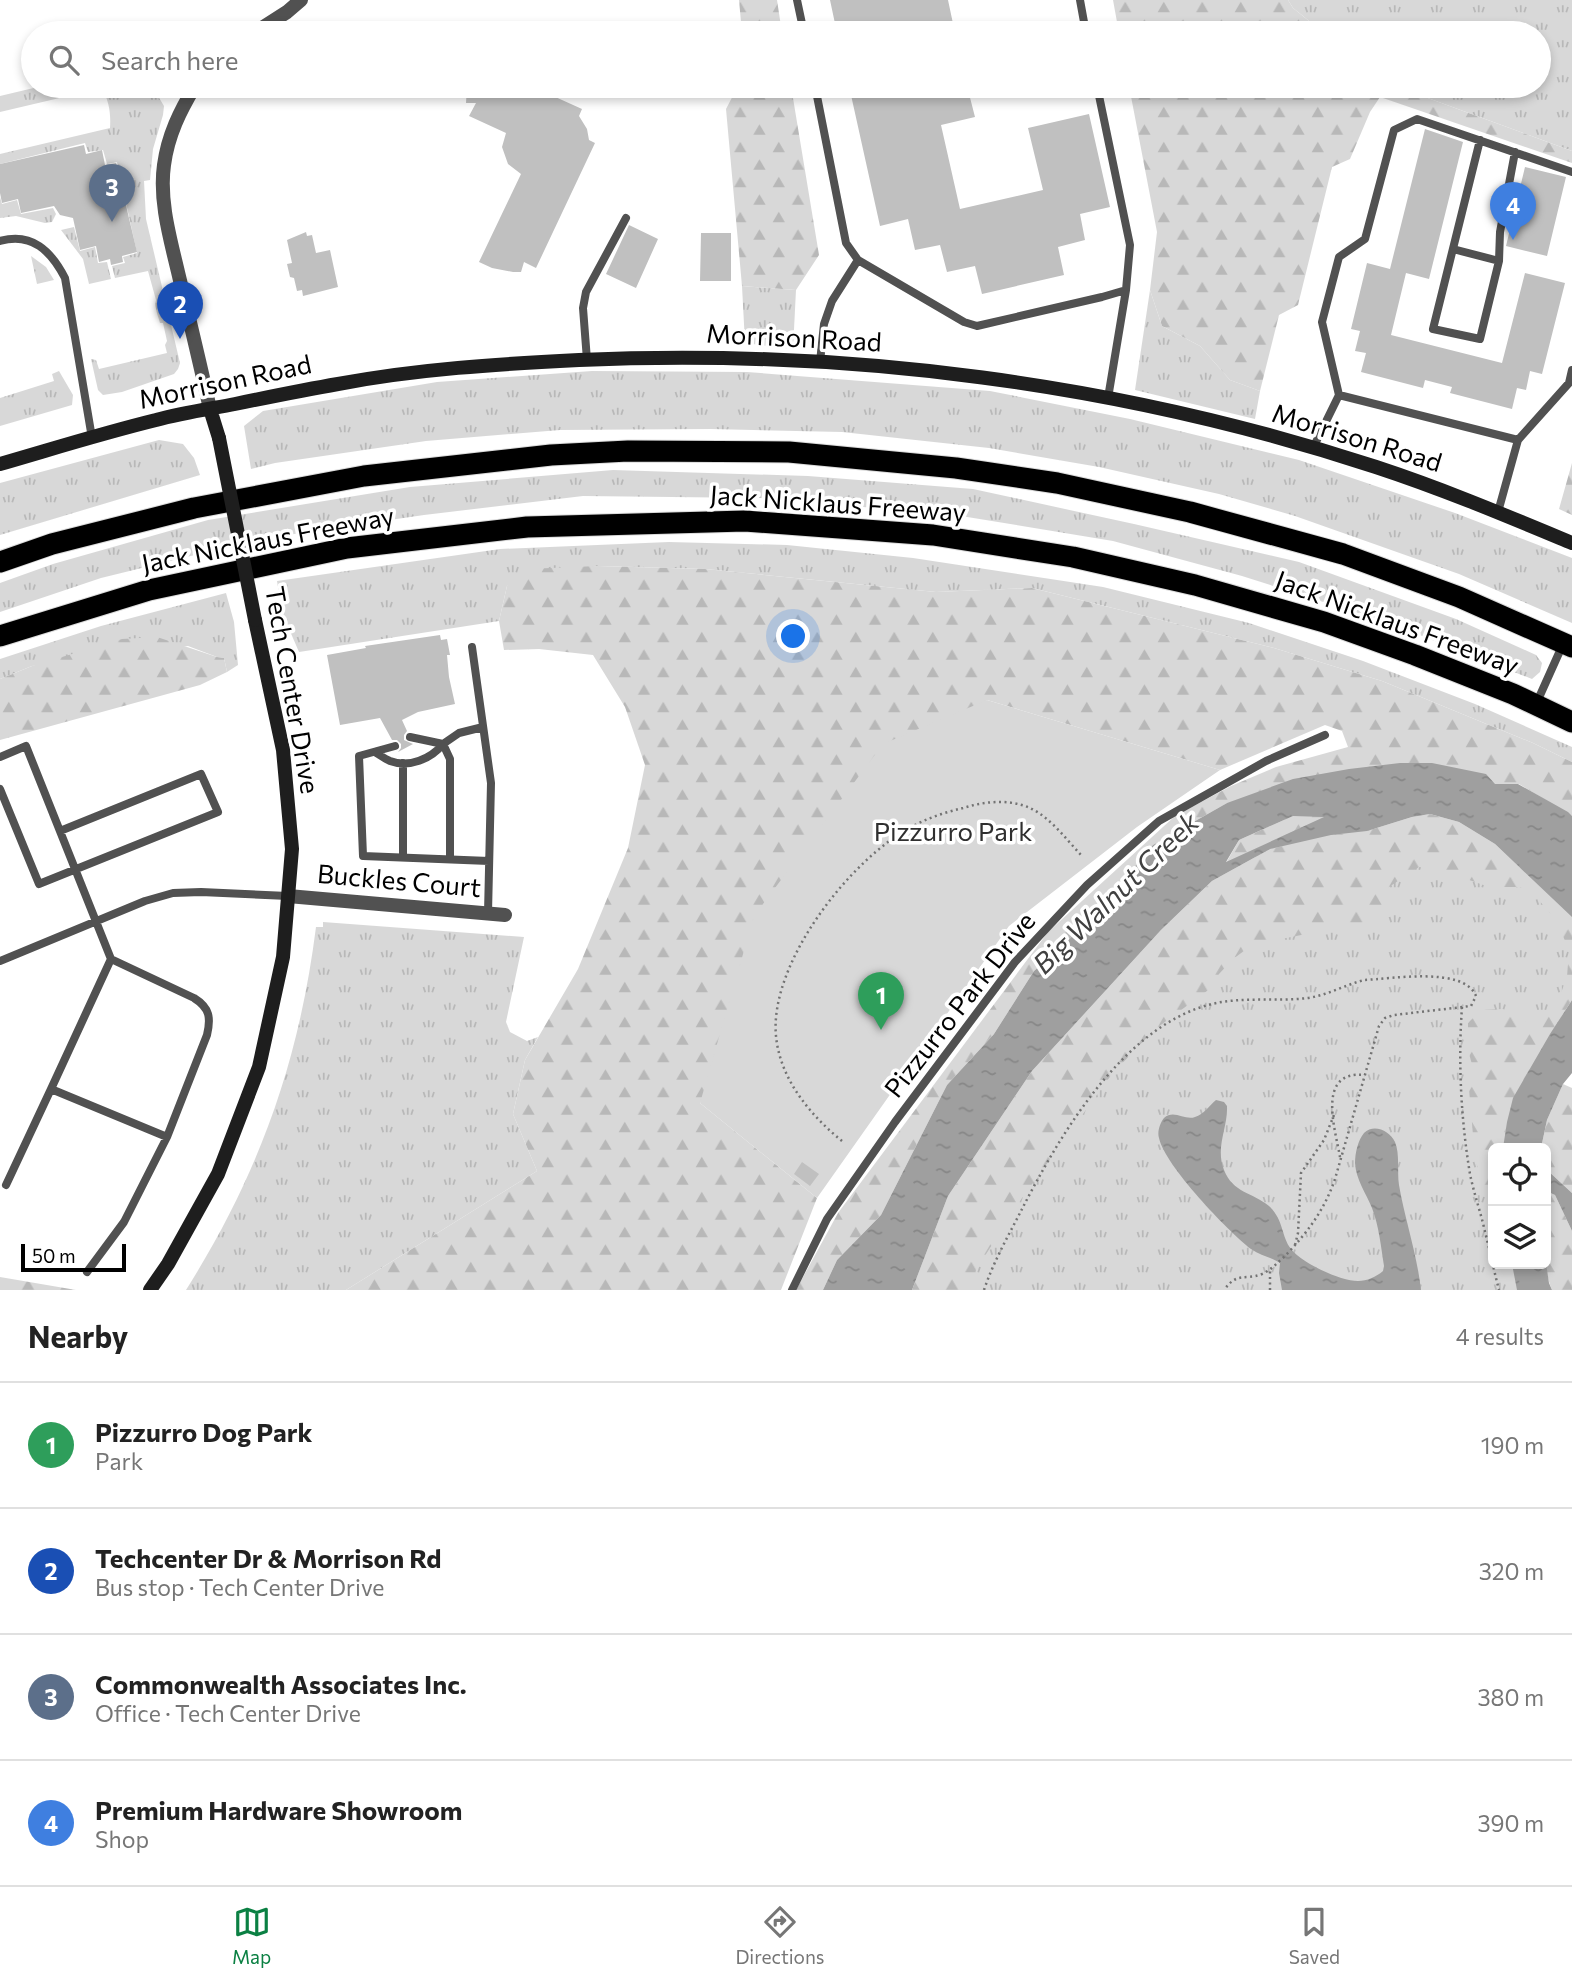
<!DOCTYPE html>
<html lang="en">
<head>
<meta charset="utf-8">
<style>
  body { margin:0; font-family:Commissioner,sans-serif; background:#f6f6f6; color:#222 }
  .controls { position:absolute; right:21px; bottom:21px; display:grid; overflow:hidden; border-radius:10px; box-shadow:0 4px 10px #0003 }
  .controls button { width:63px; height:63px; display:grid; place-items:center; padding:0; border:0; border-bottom:2px solid #e0e0e0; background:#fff; color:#222; font:35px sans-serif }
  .scale { position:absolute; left:21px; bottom:18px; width:105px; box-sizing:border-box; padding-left:7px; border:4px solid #000; border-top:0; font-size:19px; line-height:24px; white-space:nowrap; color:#000; -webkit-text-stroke:5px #fff; paint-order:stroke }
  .you { position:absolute; left:794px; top:637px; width:24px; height:24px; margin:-18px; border:5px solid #fff; border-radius:50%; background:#1a73e8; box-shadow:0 0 0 10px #1a73e833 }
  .badge { display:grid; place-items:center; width:46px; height:46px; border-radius:50%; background:#0b8043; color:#fff; font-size:23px; font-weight:700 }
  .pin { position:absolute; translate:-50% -58px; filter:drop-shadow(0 2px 4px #0008) }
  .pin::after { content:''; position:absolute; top:37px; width:24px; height:21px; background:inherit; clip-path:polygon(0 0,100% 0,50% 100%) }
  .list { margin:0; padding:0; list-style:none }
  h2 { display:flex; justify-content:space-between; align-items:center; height:91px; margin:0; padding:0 28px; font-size:30px }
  h2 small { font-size:23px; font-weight:400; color:#767676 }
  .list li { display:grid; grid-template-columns:46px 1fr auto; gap:21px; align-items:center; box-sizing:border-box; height:126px; padding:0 28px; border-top:2px solid #e0e0e0 }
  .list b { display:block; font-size:26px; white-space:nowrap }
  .list p { margin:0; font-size:23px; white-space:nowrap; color:#767676 }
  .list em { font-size:23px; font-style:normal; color:#767676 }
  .icon { flex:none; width:38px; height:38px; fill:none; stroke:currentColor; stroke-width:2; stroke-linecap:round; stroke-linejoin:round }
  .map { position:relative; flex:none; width:1572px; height:1290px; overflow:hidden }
  .search { position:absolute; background:#fff; box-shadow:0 4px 10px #0003; left:21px; right:21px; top:21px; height:77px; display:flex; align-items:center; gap:18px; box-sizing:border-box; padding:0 24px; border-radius:38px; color:#767676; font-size:26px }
  .sheet { height:595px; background:#fff }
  nav { display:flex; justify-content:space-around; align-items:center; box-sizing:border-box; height:98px; border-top:2px solid #e0e0e0; background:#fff; font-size:19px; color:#767676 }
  nav a { display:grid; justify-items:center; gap:4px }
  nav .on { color:#0b8043 }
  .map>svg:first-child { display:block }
</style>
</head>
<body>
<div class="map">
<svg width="1572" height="1290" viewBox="0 0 1572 1290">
  <defs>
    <pattern id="grass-tufts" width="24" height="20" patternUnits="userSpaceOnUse" patternTransform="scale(1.75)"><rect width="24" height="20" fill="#d8d8d8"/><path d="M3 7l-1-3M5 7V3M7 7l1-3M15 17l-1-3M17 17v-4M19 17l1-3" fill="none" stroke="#b8b8b8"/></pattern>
    <pattern id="forest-firs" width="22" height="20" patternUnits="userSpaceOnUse" patternTransform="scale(1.75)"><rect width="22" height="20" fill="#d8d8d8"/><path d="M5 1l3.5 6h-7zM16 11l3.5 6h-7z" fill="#b8b8b8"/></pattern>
    <pattern id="water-ripples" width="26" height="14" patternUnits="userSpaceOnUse" patternTransform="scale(1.75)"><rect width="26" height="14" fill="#9f9f9f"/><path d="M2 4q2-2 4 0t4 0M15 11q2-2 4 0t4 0" fill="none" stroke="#878787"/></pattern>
  </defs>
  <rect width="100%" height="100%" fill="#fff"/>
  <path fill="url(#grass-tufts)" d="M1288,0h284v151l-177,-65h144v-53h-215l-31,-25z
    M42,86h104l9,5 9,15 -1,9 -10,34 -3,31 -6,1 2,38 34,144 -2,6 -4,5 -52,18 -19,3 -5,-5 -7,-31 5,1 3,9 68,-16 -2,-8 2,-4 -4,-18h-3c-2,-7 -6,-17 -4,-23l-8,-29 -33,7 -3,-12 13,-3 -2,-6 14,-4 -20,-91 -10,2 -4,-14 -15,2 -3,-9 -85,21v-10l110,-26c1,-15 -1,-27 -8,-40l-102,24v-16z
    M0,197l2,7 15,-4 4,14 32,-6 3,6 -4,8 -7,1 -29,-7 -16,2z
    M74,227l6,24 15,-4 3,16 9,-1 4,17 -22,5 -6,-25 -22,-29z
    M31,256l15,11 8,13 -17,4z
    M742,286l54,4 -3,59 -48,-6z
    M1150,290l12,36 38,20 30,34 30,11 -5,28 -120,-29z
    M59,371l14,24 -1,10 -72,21v-28l54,-17 -2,-7z
    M592,371l155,1 243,19 140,28 169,41 156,53 117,45v65l-113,-49 -164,-58 -76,-22 -120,-27 -110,-19 -147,-16 -132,-3 -150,1 -134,11 -151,22 -24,6 -7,-43 19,-15 174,-29z
    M159,440l24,4 11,14 6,17 -200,60v-52z
    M613,470l195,6 165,13 161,35 165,38 157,57 80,36 6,8 -2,9 -8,7 -143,-56 -147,-47 -129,-35 -158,-26 -195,-17 -177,-2 -159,19 -164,24 -159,39 -101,34v-29l53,-19 155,-44 202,-33z
    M669,542l118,3 126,13 190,29 146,36 114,38 112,43 97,43v15l-39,-19 -151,-62 -108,-33 -242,-60 -96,4 -231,-23 -107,-3 -91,20 -8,35 -200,31 -16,-37 -6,-34 223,-32z
    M226,593l8,29 4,43 -11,7 -3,-14 -7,-1 -29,-11 -156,20 -32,13v-20l101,-33z
    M1295,807l277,75v110l-68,156h-11v116h25l5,26h-606z
    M323,922l201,15 -18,85 4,10 17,9 11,-4 -13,23 -12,54 24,57 -191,119h-160c73,-116 113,-228 130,-363h7z"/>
  <path fill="url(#forest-firs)" d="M739,0h38l5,33h-40z
    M1113,0h175l5,8 31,25h-205z
    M738,86h53l28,169 -23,35 -54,-4 -16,-177z
    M1129,86h266l177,65v12l-192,-66 -10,15 -20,47 -18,8 -34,138 -19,10 -19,76 -30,-11 -30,-34 -38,-20 -12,-36 7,-58z
    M1572,463v52l-13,-6z
    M598,566l107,3 231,23 96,-4 242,60 108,33 151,62 39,19v54l-53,-32 -292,19 -74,42 -66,78 -53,48 -40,63 -47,51 -66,130 -44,45 -14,30h-27l42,-77 210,-281 127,-116 56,-30 45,-19 72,-20 -6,-16 -17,-6 -105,45 -233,-70 -287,403 117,95 -36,92h-435l191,-119 -24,-57 12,-54 53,-91 50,-121 17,-83 -20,-58 -32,-52 -54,-6 -35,1 -5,-29 8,-35 20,-17z
    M157,637l60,20 7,1 3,14 -27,13 -200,55v-61l32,-13 90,-27z
    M1430,814l29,8 36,22 77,73v83l-22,34 -43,88 -4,26h-10v73l-18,-63 -6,-69 4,-21 -5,-18v-27l13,-13 22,-1 24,13h10l22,-24 8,-21 2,-27 -13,-30 -25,-29 -11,-4h-31l-45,-16 -25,-4 -30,20 -8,23 -15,12 -114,23 -19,14 -14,15 -8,14 -57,42 -42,44 -90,124 -59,92h-51l36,-94 84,-125 129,-141 51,-49 58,-32 61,-14 36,-4 45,-14z
    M1293,816h33l-100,47 13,-23z
    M1563,1084l9,4v105l-26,-24v-21h-5l6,-28z
    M1546,1191l9,4 17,36v59h-20c-12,-27 -6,-70 -6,-99z
    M0,1277l76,13h-76z"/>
  <path fill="#d8d8d8" d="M987,700l233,70 -83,57 -128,99 -192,272 -117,-95 54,-187 129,-172z"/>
  <path fill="url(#water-ripples)" fill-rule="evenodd" d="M1400,763h32l54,11 9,10h23l50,28 4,4v101l-77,-73 -36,-22 -29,-8 -18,3 -45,14 -36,4 -61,14 -58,32 -51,49 -129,141 -84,125 -36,94h-89l14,-30 44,-45 66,-130 47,-51 40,-63 53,-48 66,-78 74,-42 66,-24 56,-10zM1293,816l31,1 -98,45 13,-22z
    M1572,1000v73l-9,11 -16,36 -6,28h-38l4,-26 6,-24 37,-64z
    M1216,1100l8,2 3,4c1,22 -12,41 -3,64 9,23 28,22 45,36 15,14 12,30 22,43 11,14 49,32 67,32 9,0 18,-4 25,-10l1,-5c-3,-19 -5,-40 -12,-58 -6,-15 -16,-28 -17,-45 0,-10 3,-23 9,-30 10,-10 26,-2 31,9 5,12 2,29 4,43 6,35 18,69 22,105h-139l-3,-17 1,-10c-9,-6 -19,-7 -29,-14 -23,-18 -86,-83 -92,-111 -2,-6 1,-15 5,-20 10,-9 21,3 31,-1 9,-3 14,-11 21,-17z
    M1546,1169l26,24v38l-17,-36 -9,-4z
    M1546,1263l3,20 3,7h-35l-5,-26z"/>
  <path fill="#c0c0c0" d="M830,0h118l7,33h-118z
    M467,86h64l51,23 -3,7 8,13 2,11 6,3 -59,125 -12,-6 -3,10h-8l-21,-4 -13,-6 42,-88 -13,-10 -6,-17 4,-14 -37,-17 7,-13h-10z
    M849,86h118l8,31 -34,8 19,84 83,-19 -15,-62 61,-14 21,93 -30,7 5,26 -27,7 6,28 -82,19 -7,-28 -28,6 -7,-27 -25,5 -7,-31 -28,7z
    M1425,129l38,13 -34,137 -23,-6 -15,62 111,28 23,-90 40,10 -23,91 -12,-3 -4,19 -9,-2 -5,21 -62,-16 2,-6 -27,-7 -2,8 -62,-16 5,-19 -11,-2 5,-20 -9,-2 16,-66 23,6z
    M84,145l2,9 16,-4 3,15 11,-2 21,89 -15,4 1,6 -12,3 -1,-6 -11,3 -3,-16 -16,4 -7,-32 -13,-3 -6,-9 -33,7 -3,-14 -16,4 -2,-10v-29z
    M1525,167l41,10 -19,79 -41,-10z
    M629,225l29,14 -22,49 -30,-14z
    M306,232l1,4 5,-1 4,18 14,-3 8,37 -35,9 -1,-6 -5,1 -3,-13 -4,-1 -3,-13 5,-1 -5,-23z
    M701,233h30v48h-31z
    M440,635l1,5 6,-1 3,16h-3l2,22 6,27 -37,8 -16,8 5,11 -3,4v5l9,4 -15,8 3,-4v-4l-4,-4h-5l-12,-22 -40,7 -13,-70 39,-7 -1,-2z
    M802,1162l17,12 -9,12 -16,-12z"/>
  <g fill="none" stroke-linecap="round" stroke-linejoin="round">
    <g stroke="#dbdbdb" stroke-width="23">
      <path id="highway" d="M0,562l52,-18 142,-36 170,-32 187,-21 77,-4 161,1 167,16 101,15 133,29 153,42 116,43 113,50
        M0,636l149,-46 198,-42 180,-21 218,-6 188,14 140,22 122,28 129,37 91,33 98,39 59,28"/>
    </g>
    <path stroke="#737373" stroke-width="2.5" stroke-dasharray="2 3.5" stroke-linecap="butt" d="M1462,1007c-4,55 -1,113 8,167 4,20 11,39 15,58 5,19 9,39 14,58
      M842,1141c-32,-26 -62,-62 -66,-105 -7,-73 75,-178 137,-210 15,-8 33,-14 50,-18 20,-6 41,-9 62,-2 23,8 40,32 56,49
      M1340,1157c-5,-29 -24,-87 25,-82
      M1295,1245l3,-12 3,-60 23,-33 10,-25
      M984,1290c9,-27 23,-52 36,-77 38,-75 101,-184 188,-208 32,-9 67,-3 100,-7 20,-3 37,-13 56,-18 27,-1 100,-14 112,16l-5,10 -77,9 -9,3 -6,8 -44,153c-11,32 -28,54 -51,78 -7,6 -13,13 -22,17 -18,7 -24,-3 -38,16
      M1270,1290v-20"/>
    <path stroke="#515151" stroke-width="8" d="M797,0l7,33
      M1080,0l6,33
      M815,86l31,157 12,17 -26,41 -8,23 -4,38
      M1097,86l33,159 -4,45
      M1480,140l-47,189 47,10 19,-78 1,-29 15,-80
      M0,241c32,-9 51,10 65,37l27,160
      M1453,249l46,12
      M858,260l106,62 13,4 125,-29 24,-7 -18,108
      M587,360l-4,-52 3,-16 40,-74
      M1339,395l-17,-73 17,-65 26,-18 29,-109 23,-11 155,53
      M1518,440l51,-57 3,-13
      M1313,448l26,-53 179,45 -20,72
      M472,647l19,136 -3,130
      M1537,702l26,-58
      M410,737l33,7 16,-11 24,-6
      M395,746l-36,10 4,100 126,5
      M375,752c5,3 10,7 15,9 19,7 41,-2 53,-17l7,15v100
      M0,757l26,-11 85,213 83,39c16,10 17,20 13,37l-40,102 -116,-48 60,-130
      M403,763v94
      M0,789l39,95 179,-72 -17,-38 -141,57
      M0,961l145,-60 28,-8 28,-1 87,4
      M6,1185l45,-96
      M87,1272l37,-50 43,-85
      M792,1290l35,-71 68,-97 120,-160 72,-77 72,-64 107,-60 59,-26"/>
    <path stroke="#515151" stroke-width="14" d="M254,33l33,-21 14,-12
      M195,86c-15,25 -27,49 -31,79 -5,35 6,73 14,107 11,46 22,91 32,137
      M288,896l217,19"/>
    <path stroke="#1e1e1e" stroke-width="14" d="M210,409l9,29
      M0,464c52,-15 103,-31 156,-44 26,-7 53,-11 79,-16 34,-7 68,-14 103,-20 79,-15 161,-20 241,-24 269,-12 541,23 797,107 67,22 131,49 196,76
      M150,1290l18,-26 50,-90 41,-107 24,-110 9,-108 -9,-99 -28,-130"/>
    <use href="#highway" stroke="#000" stroke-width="21"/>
    <path stroke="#1e1e1e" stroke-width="14" d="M219,438l36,182"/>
  </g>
  <g text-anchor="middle" stroke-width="7" stroke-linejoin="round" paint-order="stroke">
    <g font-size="26" fill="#000" stroke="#fff">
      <text transform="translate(794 338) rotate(3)" y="9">Morrison Road</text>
      <text transform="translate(225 382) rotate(-12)" y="9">Morrison Road</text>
      <text transform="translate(1357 438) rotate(17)" y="9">Morrison Road</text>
      <text transform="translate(838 504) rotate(4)" y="9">Jack Nicklaus Freeway</text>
      <text transform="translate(268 540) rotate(-11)" y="9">Jack Nicklaus Freeway</text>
      <text transform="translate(1397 623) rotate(20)" y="9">Jack Nicklaus Freeway</text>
      <text transform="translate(292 690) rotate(80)" y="9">Tech Center Drive</text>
      <text transform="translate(399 881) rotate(5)" y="9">Buckles Court</text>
      <text transform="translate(960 1005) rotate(-52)" y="9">Pizzurro Park Drive</text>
    </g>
    <g font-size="26" fill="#2f2f2f" stroke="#fff">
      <text x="953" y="841">Pizzurro Park</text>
    </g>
    <g font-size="28" font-style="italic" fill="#404040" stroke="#fff">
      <text transform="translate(1116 893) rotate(-44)" y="10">Big Walnut Creek</text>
    </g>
  </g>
</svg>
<div class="controls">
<button><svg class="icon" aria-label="locate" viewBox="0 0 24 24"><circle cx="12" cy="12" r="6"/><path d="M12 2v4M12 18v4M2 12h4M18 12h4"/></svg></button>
<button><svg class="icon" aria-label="layers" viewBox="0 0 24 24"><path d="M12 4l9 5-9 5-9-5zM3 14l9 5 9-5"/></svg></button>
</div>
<div class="scale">50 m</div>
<div class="you"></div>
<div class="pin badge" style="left:881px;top:1030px;background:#2e9e5b">1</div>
<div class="pin badge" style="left:180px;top:339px;background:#1a4fb4">2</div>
<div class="pin badge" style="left:112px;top:222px;background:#5c6f8a">3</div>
<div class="pin badge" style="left:1513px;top:240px;background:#3f7fe0">4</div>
<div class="search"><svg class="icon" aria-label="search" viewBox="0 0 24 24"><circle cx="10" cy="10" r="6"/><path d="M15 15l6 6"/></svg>Search here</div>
</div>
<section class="sheet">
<h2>Nearby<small>4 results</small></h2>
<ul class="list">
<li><span class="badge" style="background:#2e9e5b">1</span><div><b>Pizzurro Dog Park</b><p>Park</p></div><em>190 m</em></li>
<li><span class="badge" style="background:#1a4fb4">2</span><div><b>Techcenter Dr &amp; Morrison Rd</b><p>Bus stop · Tech Center Drive</p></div><em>320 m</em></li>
<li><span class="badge" style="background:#5c6f8a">3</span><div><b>Commonwealth Associates Inc.</b><p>Office · Tech Center Drive</p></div><em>380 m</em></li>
<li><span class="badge" style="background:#3f7fe0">4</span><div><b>Premium Hardware Showroom</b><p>Shop</p></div><em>390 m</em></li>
</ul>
</section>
<nav>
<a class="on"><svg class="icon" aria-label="map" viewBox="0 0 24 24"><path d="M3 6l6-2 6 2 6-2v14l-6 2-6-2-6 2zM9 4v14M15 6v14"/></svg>Map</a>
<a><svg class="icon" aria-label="directions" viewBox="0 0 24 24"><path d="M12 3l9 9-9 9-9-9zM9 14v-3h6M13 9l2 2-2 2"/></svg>Directions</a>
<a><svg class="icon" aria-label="saved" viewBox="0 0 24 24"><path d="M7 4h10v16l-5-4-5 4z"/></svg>Saved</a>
</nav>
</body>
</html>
